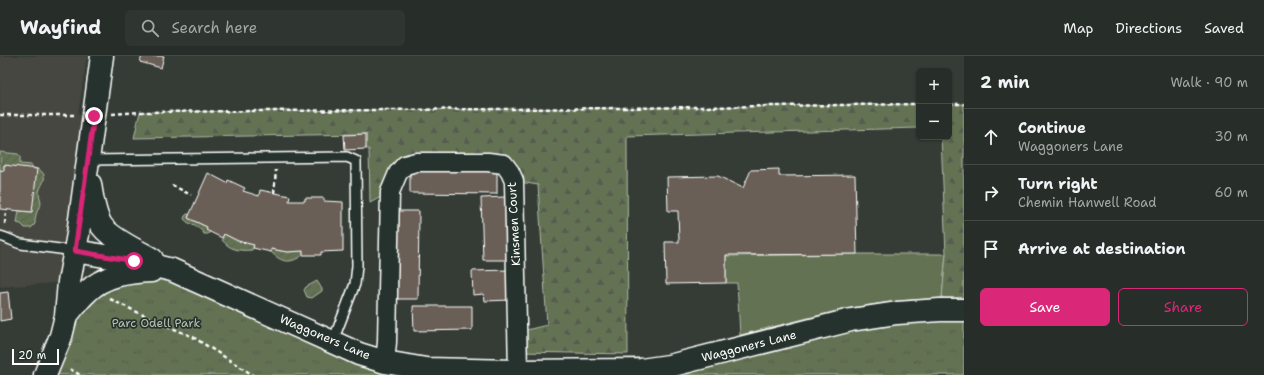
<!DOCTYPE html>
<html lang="en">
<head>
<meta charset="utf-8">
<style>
  body { margin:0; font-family:"Shantell Sans",sans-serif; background:#2f3530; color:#f1f3f6 }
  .controls { position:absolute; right:12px; top:12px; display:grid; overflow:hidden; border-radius:6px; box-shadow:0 1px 3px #0004 }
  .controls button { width:36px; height:36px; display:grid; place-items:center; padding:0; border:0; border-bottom:1px solid #434945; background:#272d28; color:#f1f3f6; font:20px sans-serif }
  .scale { position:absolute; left:12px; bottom:10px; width:47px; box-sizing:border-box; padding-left:4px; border:2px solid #fff; border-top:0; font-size:11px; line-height:14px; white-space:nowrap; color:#fff; -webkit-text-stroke:3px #26332d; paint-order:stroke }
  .stop { position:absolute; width:12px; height:12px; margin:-9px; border:3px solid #db2777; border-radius:50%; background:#fff }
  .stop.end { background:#db2777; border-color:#fff; box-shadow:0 1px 4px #0008 }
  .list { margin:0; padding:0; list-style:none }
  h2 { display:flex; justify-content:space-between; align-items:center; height:52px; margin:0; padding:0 16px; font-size:17px }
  h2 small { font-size:13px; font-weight:400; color:#a4a8a8 }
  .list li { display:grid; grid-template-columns:26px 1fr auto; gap:12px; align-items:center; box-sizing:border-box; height:56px; padding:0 16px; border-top:1px solid #434945 }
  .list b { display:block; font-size:15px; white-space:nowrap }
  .list p { margin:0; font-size:13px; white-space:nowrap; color:#a4a8a8 }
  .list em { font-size:13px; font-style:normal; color:#a4a8a8 }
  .actions { display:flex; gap:8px; padding:12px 16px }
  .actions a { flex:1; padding:9px 0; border:1px solid #db2777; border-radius:6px; text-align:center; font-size:14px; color:#db2777 }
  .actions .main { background:#db2777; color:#fff }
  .icon { flex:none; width:22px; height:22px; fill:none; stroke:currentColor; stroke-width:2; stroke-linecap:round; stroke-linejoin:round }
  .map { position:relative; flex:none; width:964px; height:319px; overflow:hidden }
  header { display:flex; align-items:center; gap:24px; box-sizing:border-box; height:56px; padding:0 20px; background:#272d28; border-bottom:1px solid #434945 }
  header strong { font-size:19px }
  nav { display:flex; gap:22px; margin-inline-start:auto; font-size:14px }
  .search { width:280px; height:36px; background:#2f3530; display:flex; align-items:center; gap:10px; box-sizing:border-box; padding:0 14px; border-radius:6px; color:#a4a8a8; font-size:15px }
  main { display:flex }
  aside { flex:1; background:#272d28 }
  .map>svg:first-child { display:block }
</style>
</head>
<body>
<header>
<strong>Wayfind</strong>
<div class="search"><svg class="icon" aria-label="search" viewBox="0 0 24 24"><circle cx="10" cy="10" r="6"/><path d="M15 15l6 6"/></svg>Search here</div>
<nav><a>Map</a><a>Directions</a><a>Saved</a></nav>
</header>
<main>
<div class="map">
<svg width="964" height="319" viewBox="0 0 964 319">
  <defs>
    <pattern id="forest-firs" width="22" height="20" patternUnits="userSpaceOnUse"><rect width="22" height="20" fill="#647253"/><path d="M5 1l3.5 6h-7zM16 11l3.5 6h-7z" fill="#565b4f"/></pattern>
    <pattern id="park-tufts" width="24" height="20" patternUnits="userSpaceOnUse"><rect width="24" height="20" fill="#647253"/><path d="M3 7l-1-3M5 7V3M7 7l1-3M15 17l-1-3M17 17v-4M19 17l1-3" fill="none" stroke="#565b4f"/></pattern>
    <pattern id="garden-furrows" width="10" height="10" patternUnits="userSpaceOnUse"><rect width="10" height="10" fill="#647253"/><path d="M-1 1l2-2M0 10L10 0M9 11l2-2" fill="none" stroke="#565b4f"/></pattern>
  </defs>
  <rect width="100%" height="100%" fill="#343c35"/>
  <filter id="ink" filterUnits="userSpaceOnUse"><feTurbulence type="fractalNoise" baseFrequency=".025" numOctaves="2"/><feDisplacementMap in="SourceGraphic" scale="8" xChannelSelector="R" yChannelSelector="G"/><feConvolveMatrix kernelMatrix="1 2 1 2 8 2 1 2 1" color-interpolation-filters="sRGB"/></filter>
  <g filter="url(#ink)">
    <path fill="#44463f" d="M0,0h87l-9,59 16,1 -25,166 -69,5z"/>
    <path fill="#647253" stroke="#b2b8a9" d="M857,198h89l-4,44 -45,3 -53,8 -104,26 -3,-52h-11v-27z"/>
    <path fill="url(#forest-firs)" stroke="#b2b8a9" d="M919,48v24l-292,8 1,218 -110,-2v-20l29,-7 -9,-140 -24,-4 -4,-9 -94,-10 -26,30 -20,11 -1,-54h-3l-1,-15 -231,4 6,-26 487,-4z
      M949,48h15v194h-22l4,-44 -5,-117h8z"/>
    <path fill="url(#park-tufts)" stroke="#b2b8a9" d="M172,214l187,84 252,16 240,-50 113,-10v65h-919l42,-84z"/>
    <path fill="url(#garden-furrows)" stroke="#b2b8a9" d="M0,96l18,2 2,2v8l11,1 2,3c6,0 13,5 11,12 -1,4 -4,7 -5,12 0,4 2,8 2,12 -4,6 -6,12 -6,20l-4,4h-6l-4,-4 -4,-1 2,-12 13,1 -28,-46v5l-4,-1z
      M187,158h2l-1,4 19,9 3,5 -2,2h-4c-4,-8 -14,-8 -20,-15l1,-3z
      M224,178l14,7 16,4 -2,5c-13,1 -22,0 -30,-10z
      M271,193l16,3 16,-1v4c-13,9 -21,8 -32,-3z
      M317,225l5,8v2l-10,7 -5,-1 -3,-7 2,-3z"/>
    <path fill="#6a5e56" stroke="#fff" d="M142,0h22l-3,12 -21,-6z
      M366,78v15l-21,1 -1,-15z
      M4,109l33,4 -5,43 -32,-3v-39l4,1z
      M410,113l87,1v24l-87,-1z
      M779,113v7l76,-1 2,79 -131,1v28l-60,1 -1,-42h14l-1,-31h-10l-1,-34 51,-1 25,12 8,-18z
      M208,117l19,10 1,-3 17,8 -2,3 16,5 1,-6 30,6 -1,5h16v-3h19v3l19,1v49l-22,1v3h-18v-4l-16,1 -16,-3v3l-18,-4 1,-3 -16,-4 -14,-7 -2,4 -16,-8 1,-3 -19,-9z
      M506,141l1,63h-24l-2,-62z
      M397,155h22l-1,88h-22z
      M509,214l1,30 -25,1 -1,-7 -11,1 -1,-24z
      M8,236l3,27 -11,2v-28z
      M413,250h59v24l-58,1z"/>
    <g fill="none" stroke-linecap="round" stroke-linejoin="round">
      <g stroke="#fff" stroke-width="12">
        <path id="lane" d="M88,104l259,-3 9,4 1,105 -2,18 -22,57
          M0,180c8,2 14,6 21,8l54,7"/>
      </g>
      <g stroke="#fff" stroke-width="21">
        <path id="street" d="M385,306l2,-20 3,-150 8,-19 7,-8 11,-3h72l16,2 6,8 4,9 4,190"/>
      </g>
      <g stroke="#fff" stroke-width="25">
        <path id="secondary" d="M90,128c2,13 4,28 10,39 7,14 38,28 52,36
          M75,195l59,10 38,9 187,84 26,8 41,7 92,2 123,-1 28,-4 182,-46 46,-7 43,-3h24
          M66,260c7,-8 13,-17 21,-24 17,-17 41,-20 64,-21
          M45,319l16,-39 5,-20 3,-34 9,-48 24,-178"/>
      </g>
      <path stroke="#fff" stroke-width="2.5" stroke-dasharray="4 3" stroke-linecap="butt" d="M949,48h15
        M112,58l28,-2 487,-4 292,-4
        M0,59h77
        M172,129l19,10
        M274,137l2,-23
        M5,168l1,-13
        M110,243l48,23 35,15 60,38
        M70,313l10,6"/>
      <use href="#lane" stroke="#26332d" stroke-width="9"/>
      <use href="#street" stroke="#26332d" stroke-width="18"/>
      <use href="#secondary" stroke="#26332d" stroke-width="22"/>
    </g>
  </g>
  <g fill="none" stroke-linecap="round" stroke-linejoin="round" filter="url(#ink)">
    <path stroke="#db2777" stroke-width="5" d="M94,60l-19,135 59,10"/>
  </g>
  <g text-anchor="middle" stroke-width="3.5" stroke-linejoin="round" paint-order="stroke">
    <g font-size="12" fill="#fff" stroke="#26332d">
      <text transform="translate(514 168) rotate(-93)" y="4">Kinsmen Court</text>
      <text transform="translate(325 281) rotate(23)" y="4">Waggoners Lane</text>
      <text transform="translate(749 290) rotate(-14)" y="4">Waggoners Lane</text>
    </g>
    <g font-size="12" fill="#b9c0b2" stroke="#26332d">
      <text x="156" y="271">Parc Odell Park</text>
    </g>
  </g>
</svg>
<div class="controls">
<button>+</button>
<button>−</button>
</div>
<div class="scale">20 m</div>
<div class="stop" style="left:134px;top:205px"></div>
<div class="stop end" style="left:94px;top:60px"></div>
</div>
<aside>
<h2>2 min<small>Walk · 90 m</small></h2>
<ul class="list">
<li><svg class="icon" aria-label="ahead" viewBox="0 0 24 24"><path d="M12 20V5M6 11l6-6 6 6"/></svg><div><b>Continue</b><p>Waggoners Lane</p></div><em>30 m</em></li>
<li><svg class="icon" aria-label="right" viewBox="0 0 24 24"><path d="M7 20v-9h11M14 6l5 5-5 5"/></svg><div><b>Turn right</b><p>Chemin Hanwell Road</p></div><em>60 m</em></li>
<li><svg class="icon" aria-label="arrive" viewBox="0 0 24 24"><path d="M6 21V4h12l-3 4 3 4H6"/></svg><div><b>Arrive at destination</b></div></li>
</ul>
<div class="actions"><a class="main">Save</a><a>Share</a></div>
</aside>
</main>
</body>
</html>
